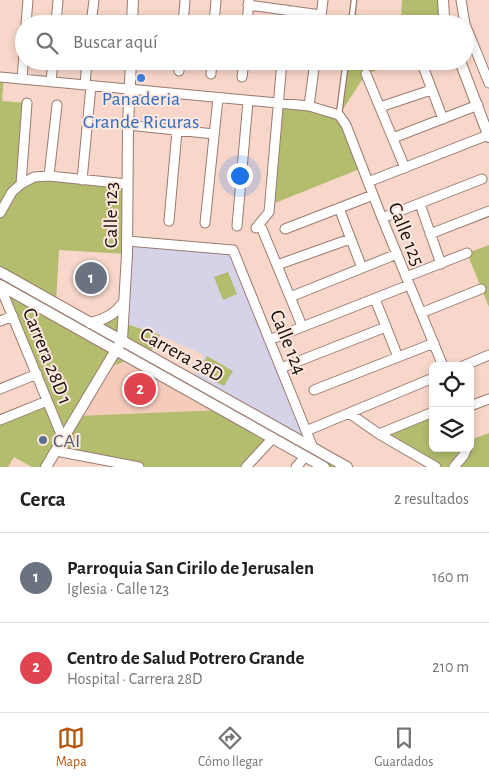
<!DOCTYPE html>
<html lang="es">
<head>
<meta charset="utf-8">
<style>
  body { margin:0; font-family:"Alegreya Sans",sans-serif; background:#f2f2f2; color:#202124 }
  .controls { position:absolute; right:15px; bottom:15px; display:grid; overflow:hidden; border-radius:8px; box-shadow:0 2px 8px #0003 }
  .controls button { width:45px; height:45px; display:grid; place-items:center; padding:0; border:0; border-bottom:1px solid #e0e0e0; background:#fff; color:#202124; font:25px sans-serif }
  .you { position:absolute; left:239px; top:175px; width:18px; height:18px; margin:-12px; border:4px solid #fff; border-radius:50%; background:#1a73e8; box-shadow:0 0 0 8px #1a73e833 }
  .badge { display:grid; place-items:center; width:32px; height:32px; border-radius:50%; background:#b45309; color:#fff; font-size:16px; font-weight:700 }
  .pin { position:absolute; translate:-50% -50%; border:2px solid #fff; box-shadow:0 1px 5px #0006 }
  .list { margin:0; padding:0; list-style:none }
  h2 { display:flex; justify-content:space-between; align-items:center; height:65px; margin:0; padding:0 20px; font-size:21px }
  h2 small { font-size:16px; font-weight:400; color:#757577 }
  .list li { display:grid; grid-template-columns:32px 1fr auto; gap:15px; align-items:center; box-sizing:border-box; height:90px; padding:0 20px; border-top:1px solid #e0e0e0 }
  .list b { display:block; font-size:19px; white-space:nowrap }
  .list p { margin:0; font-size:16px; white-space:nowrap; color:#757577 }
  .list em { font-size:16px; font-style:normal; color:#757577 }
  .icon { flex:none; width:28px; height:28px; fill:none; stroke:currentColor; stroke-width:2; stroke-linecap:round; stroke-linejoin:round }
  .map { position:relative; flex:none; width:489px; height:467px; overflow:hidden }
  .search { position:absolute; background:#fff; box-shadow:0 2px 8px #0003; left:15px; right:15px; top:15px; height:55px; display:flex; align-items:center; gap:12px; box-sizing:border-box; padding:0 18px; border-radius:28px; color:#757577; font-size:19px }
  .sheet { height:245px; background:#fff }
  nav { display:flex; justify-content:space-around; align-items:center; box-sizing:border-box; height:70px; border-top:1px solid #e0e0e0; background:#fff; font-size:14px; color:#757577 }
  nav a { display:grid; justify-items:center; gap:2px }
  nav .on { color:#b45309 }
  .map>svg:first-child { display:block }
</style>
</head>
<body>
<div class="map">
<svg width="489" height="467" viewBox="0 0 489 467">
  <rect width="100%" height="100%" fill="#f8d7ca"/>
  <path fill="#f5ccbb" d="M125,362h6l93,49 -148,5 36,-50z"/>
  <path fill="#d6d2e8" d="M127,241l106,9 80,198 -121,-68 12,-25 -49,-22 -32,-10z"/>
  <path fill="#b4bc6e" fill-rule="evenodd" d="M402,0h41l3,24h-95l1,-10 49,4z
    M346,61h56l-36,13 -27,41 23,53 -92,37 7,-102 62,12z
    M0,77l4,1 -2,23 25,2 -6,80 13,-6 93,7v70l-68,-4 -3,53 34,20 29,-14 4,14 37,12 -11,20 198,112h-23l-50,-29 -28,29h-107l-83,-16 -10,16h-14l-18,-10 -6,10h-8v-47l47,-19 -47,-115zM124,362h7l92,48 -146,6 35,-50z
    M489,245v62l-22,-54z
    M228,272l9,22 -14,6 -9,-23z
    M207,356l26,15 -9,15 -26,-14z
    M433,412v36h37v-8l19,-7v34h-53l-57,-33z"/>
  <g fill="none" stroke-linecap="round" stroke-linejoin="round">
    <g stroke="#997b6f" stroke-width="7">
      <path id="service" d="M351,24l3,-24
        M339,114l7,-53"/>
    </g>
    <g stroke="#997b6f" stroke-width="11">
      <path id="minor" d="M461,0l4,24
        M248,5l73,10
        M26,24l2,-24
        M56,24l2,-24
        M91,24l3,-24
        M183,24l2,-24
        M214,24l2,-24
        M247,24l2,-24
        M286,24l1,-14
        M320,24l3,-24
        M465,24l24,59
        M421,61l22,58
        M179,71l1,-10
        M211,74l1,-13
        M366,74l39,94
        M0,77l309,29 30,9 7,10 36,93 61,148
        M242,77l2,-16
        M22,79l2,-25
        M51,82l2,-21
        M85,85l2,-24
        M309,106l6,-45
        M380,107l51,-17
        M128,125l86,9
        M393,138l85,-33
        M49,176l8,-71
        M82,180l9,-94
        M368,182l120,-47
        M21,184l6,-81
        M420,204l21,60
        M339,208l23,60
        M0,213l12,-21 9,-8 13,-7 15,-1 78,8
        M382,218l100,-39
        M169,221l8,-90
        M205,223l13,-125
        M237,226l11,-125
        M256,228l13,-16 13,-151
        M262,229l40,97
        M285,229l88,-34
        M430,234l59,-23
        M127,241l106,9 80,198
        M277,265l73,-26
        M406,277l61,-24
        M0,286l63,153
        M290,297l107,-43
        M375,299l23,58
        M421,313l60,-24
        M0,321l13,-5
        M269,340l140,-55
        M463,366l26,-11
        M281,368l105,-41
        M0,389l37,-15
        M314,390l120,-47
        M470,406l19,-7
        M349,413l30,21 57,33
        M0,420l47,-19
        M306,431l127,-53
        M379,434l54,-22
        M56,451l83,16
        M246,467l27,-29
        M296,467l9,-10
        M454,467l10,-12 3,-7"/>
    </g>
    <g stroke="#997b6f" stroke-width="12">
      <path id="tertiary" d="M443,0l1,16 2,8
        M132,24l1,-24
        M460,61l29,76
        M0,272l347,195
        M0,285l324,182
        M90,323c15,-3 25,-9 34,-21
        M46,467l76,-127 5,-86 1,-129 3,-64"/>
    </g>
    <use href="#service" stroke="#fff" stroke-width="4.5"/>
    <use href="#minor" stroke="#fff" stroke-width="9"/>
    <use href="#tertiary" stroke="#fff" stroke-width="10"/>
  </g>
  <circle fill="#3f7fe0" stroke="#fce8df" stroke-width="2" cx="141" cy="78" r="5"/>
  <circle fill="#5c6f8a" stroke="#fce8df" stroke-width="2" cx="43" cy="440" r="5"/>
  <g text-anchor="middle" stroke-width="4" stroke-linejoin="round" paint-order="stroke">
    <g font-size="20" fill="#366cbe" stroke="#fce8df">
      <text x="141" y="105">Panaderia<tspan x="141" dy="23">Grande Ricuras</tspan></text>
    </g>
    <g font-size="20" fill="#190e09" stroke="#fce8df">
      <text transform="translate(110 215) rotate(-90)" y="7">Calle 123</text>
      <text transform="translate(407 234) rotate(68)" y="7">Calle 125</text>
      <text transform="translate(289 342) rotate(68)" y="7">Calle 124</text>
      <text transform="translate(182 354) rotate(29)" y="7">Carrera 28D</text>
      <text transform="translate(48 356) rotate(68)" y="7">Carrera 28D 1</text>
    </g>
    <g font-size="20" fill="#4e5e75" stroke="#fce8df" text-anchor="start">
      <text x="53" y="447">CAI</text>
    </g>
  </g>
</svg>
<div class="controls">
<button><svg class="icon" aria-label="locate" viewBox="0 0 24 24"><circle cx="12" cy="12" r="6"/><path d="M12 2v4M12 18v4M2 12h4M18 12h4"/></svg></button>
<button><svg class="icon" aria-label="layers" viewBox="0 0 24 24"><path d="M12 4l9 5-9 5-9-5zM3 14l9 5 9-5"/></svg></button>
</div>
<div class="you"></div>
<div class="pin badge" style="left:91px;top:278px;background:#6b7280">1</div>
<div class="pin badge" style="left:140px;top:389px;background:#e0444e">2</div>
<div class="search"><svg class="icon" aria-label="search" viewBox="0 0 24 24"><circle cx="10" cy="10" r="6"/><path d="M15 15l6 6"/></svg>Buscar aquí</div>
</div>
<section class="sheet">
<h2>Cerca<small>2 resultados</small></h2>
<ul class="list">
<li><span class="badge" style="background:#6b7280">1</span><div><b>Parroquia San Cirilo de Jerusalen</b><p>Iglesia · Calle 123</p></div><em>160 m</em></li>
<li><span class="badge" style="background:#e0444e">2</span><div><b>Centro de Salud Potrero Grande</b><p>Hospital · Carrera 28D</p></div><em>210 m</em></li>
</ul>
</section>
<nav>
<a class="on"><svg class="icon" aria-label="map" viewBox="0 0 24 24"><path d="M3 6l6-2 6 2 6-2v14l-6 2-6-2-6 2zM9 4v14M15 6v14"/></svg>Mapa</a>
<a><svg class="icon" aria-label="directions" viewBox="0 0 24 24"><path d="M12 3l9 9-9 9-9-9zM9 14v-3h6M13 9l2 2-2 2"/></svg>Cómo llegar</a>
<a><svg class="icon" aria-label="saved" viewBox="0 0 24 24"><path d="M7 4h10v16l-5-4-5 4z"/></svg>Guardados</a>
</nav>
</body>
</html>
